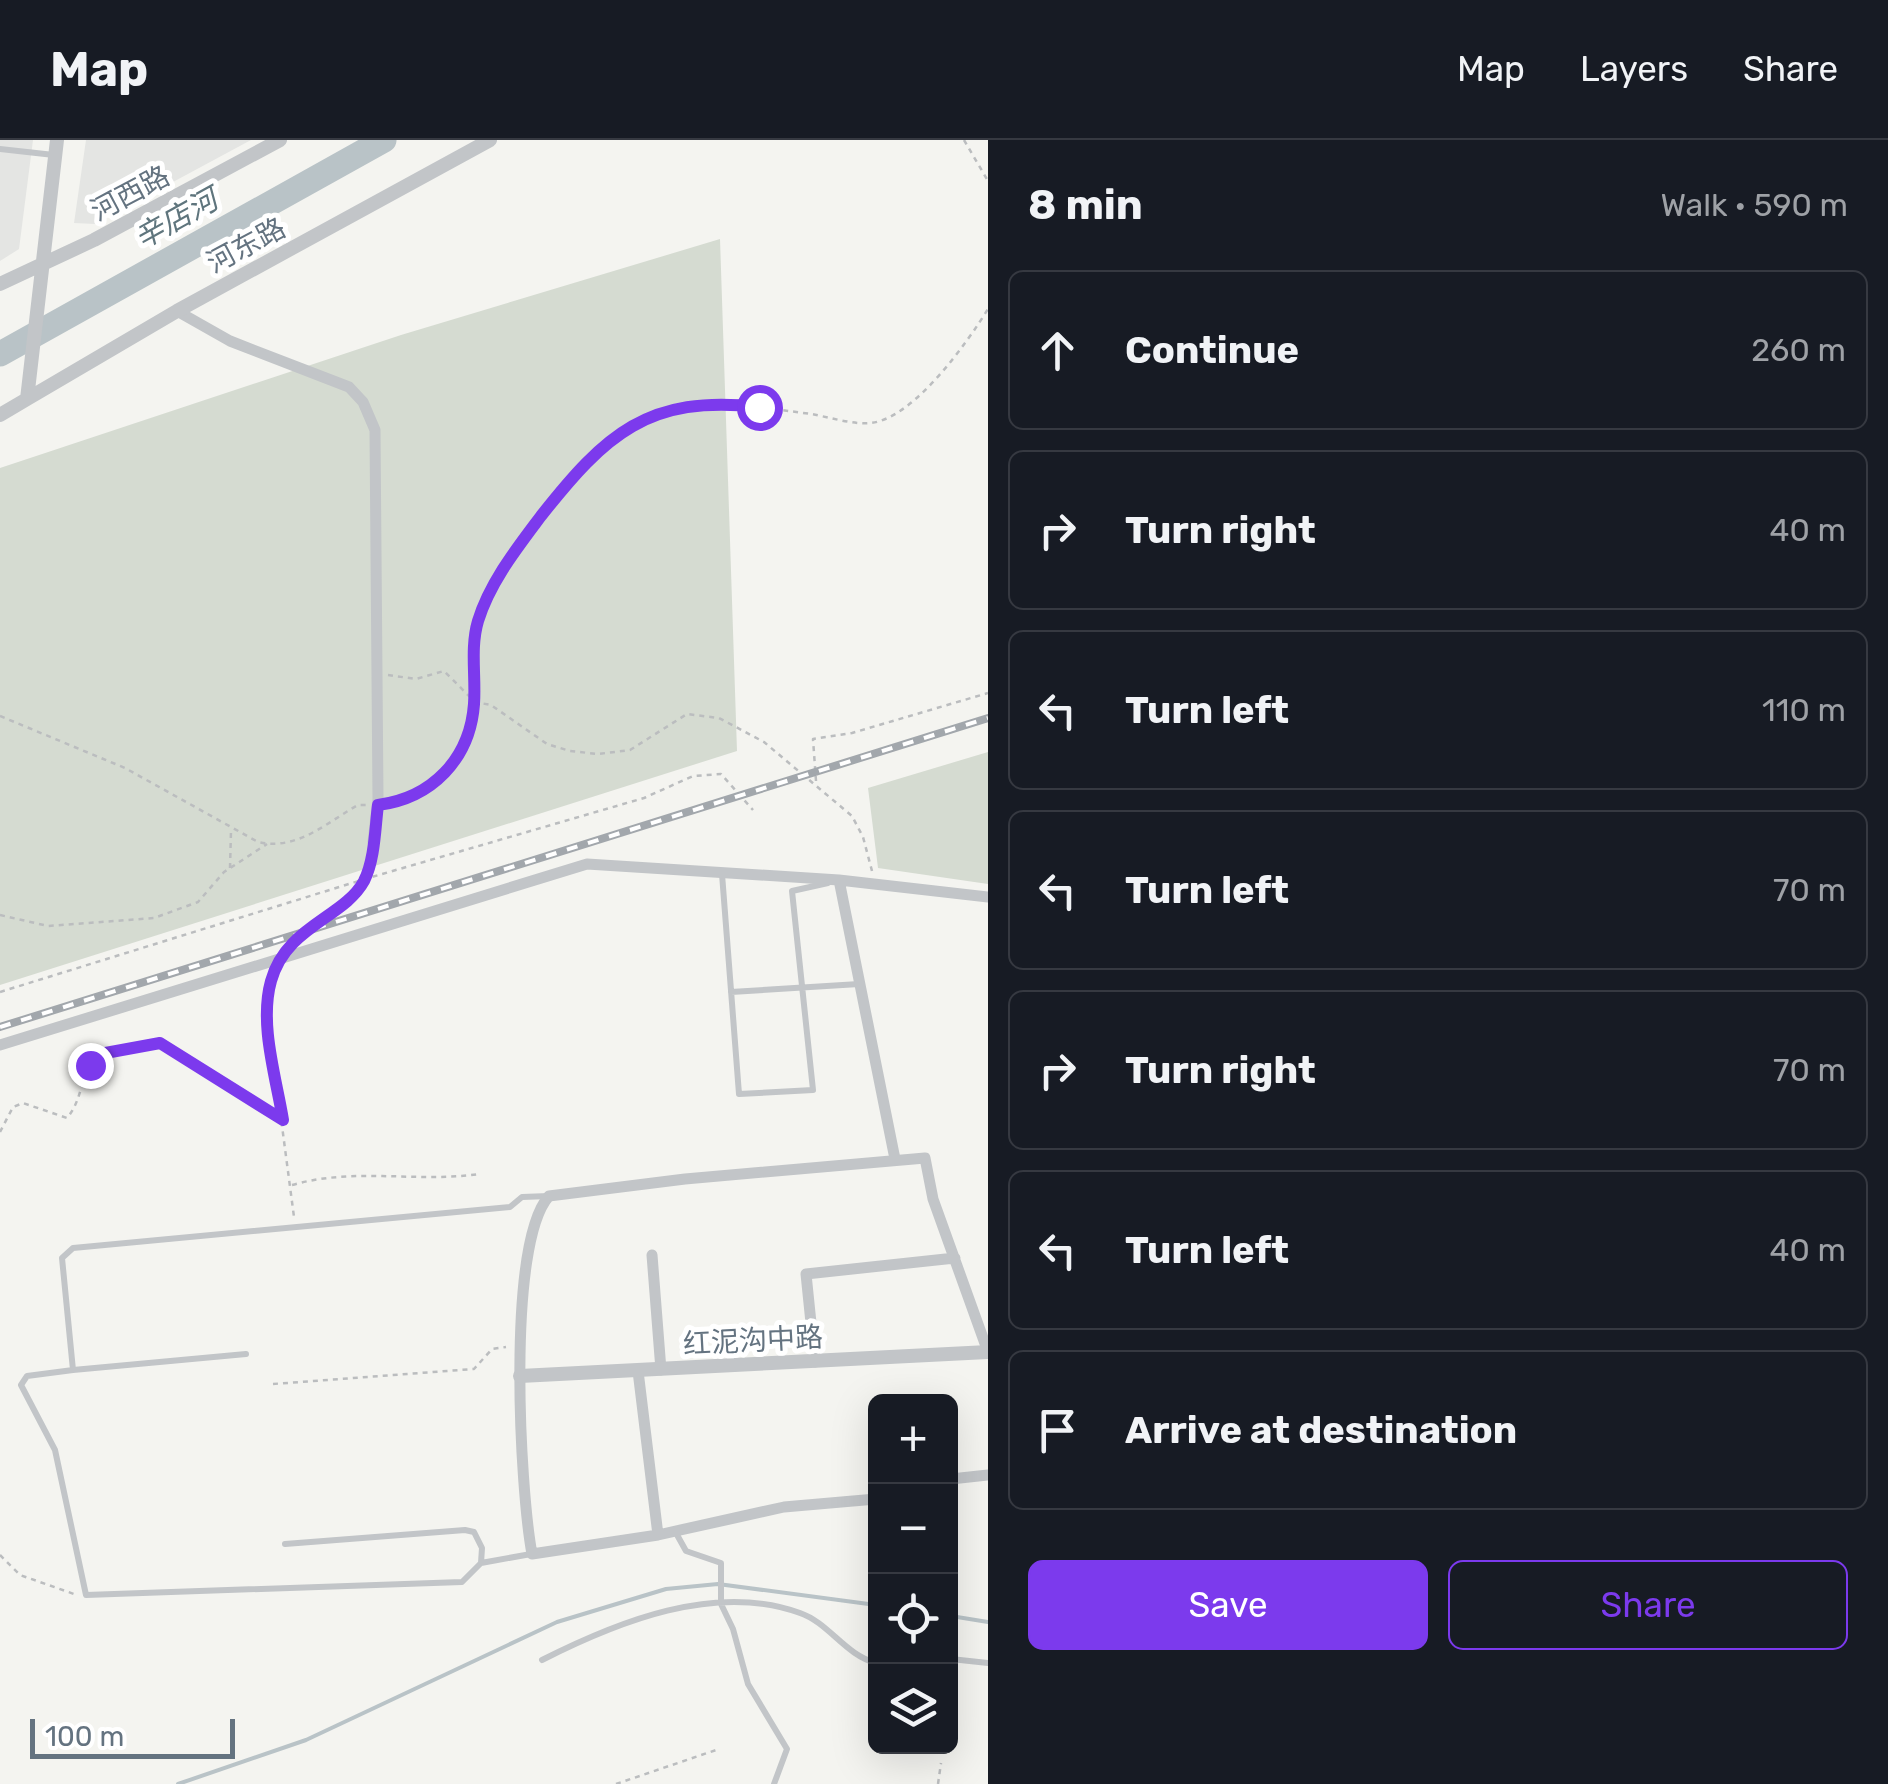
<!DOCTYPE html>
<html lang="en">
<head>
<meta charset="utf-8">
<style>
  body { margin:0; font-family:Rubik,"Noto Sans SC",sans-serif; background:#20242c; color:#f1f3f6 }
  .controls { position:absolute; right:30px; bottom:30px; display:grid; overflow:hidden; border-radius:15px; box-shadow:0 10px 40px #0002 }
  .controls button { width:90px; height:90px; display:grid; place-items:center; padding:0; border:0; border-bottom:2px solid #363941; background:#171b24; color:#f1f3f6; font:50px sans-serif }
  .scale { position:absolute; left:30px; bottom:25px; width:205px; box-sizing:border-box; padding-left:10px; border:5px solid #647380; border-top:0; font-size:28px; line-height:35px; white-space:nowrap; color:#647380; -webkit-text-stroke:8px #fff; paint-order:stroke }
  .stop { position:absolute; width:30px; height:30px; margin:-22px; border:8px solid #7c3aed; border-radius:50%; background:#fff }
  .stop.end { background:#7c3aed; border-color:#fff; box-shadow:0 2px 10px #0008 }
  .list { margin:0; padding:0; list-style:none }
  h2 { display:flex; justify-content:space-between; align-items:center; height:130px; margin:0; padding:0 40px; font-size:42px }
  h2 small { font-size:32px; font-weight:400; color:#9ea1a6 }
  .list li { display:grid; grid-template-columns:65px 1fr auto; gap:30px; align-items:center; box-sizing:border-box; height:160px; margin:0 20px 20px; padding:0 20px; border:2px solid #363941; border-radius:15px }
  .list b { display:block; font-size:38px; white-space:nowrap }
  .list em { font-size:32px; font-style:normal; color:#9ea1a6 }
  .actions { display:flex; gap:20px; padding:30px 40px }
  .actions a { flex:1; padding:22px 0; border:2px solid #7c3aed; border-radius:15px; text-align:center; font-size:35px; color:#7c3aed }
  .actions .main { background:#7c3aed; color:#fff }
  .icon { flex:none; width:55px; height:55px; fill:none; stroke:currentColor; stroke-width:2; stroke-linecap:round; stroke-linejoin:round }
  .map { position:relative; flex:none; width:988px; height:1644px; overflow:hidden }
  header { display:flex; align-items:center; gap:60px; box-sizing:border-box; height:140px; padding:0 50px; background:#171b24; border-bottom:2px solid #363941 }
  header strong { font-size:48px }
  nav { display:flex; gap:55px; margin-inline-start:auto; font-size:35px }
  main { display:flex }
  aside { flex:1; background:#171b24 }
  .map>svg:first-child { display:block }
</style>
</head>
<body>
<header>
<strong>Map</strong>
<nav><a>Map</a><a>Layers</a><a>Share</a></nav>
</header>
<main>
<div class="map">
<svg width="988" height="1644" viewBox="0 0 988 1644">
  <rect width="100%" height="100%" fill="#f4f4f0"/>
  <path fill="#e4e5e3" d="M0,0h33l-14,109 -19,12z
    M86,0h165l-156,84 -21,-1z"/>
  <path fill="#d5dbd1" d="M720,99l17,512 -737,234v-517l401,-133z
    M988,612v132l-110,-16 -10,-80z"/>
  <g fill="none" stroke-linecap="round" stroke-linejoin="round">
    <path stroke="#b9c3c7" stroke-width="4" d="M951,1476l37,6
      M178,1644l128,-44 251,-118 109,-33 52,-5 158,21"/>
    <path stroke="#b9c3c7" stroke-width="25" d="M0,214l384,-214"/>
    <path stroke="#bbbdbf" stroke-width="2.5" stroke-dasharray="5 5" stroke-linecap="butt" d="M964,0l24,41
      M388,535l28,4 28,-8 31,31 16,3 56,39 23,7 28,3 32,-4 57,-36 32,4 45,24 88,74 11,21 9,34
      M0,576l125,52 133,74c39,9 68,-19 100,-37h9
      M816,641l-3,-42 39,-6 136,-40
      M390,663c50,-12 82,-51 85,-102 1,-27 -5,-56 4,-83 17,-46 74,-129 111,-162 69,-61 135,-54 221,-42 18,3 42,11 60,9 43,-5 96,-80 117,-114
      M230,728l1,-37
      M0,775l48,11 106,-8 44,-16 26,-30 43,-28
      M299,798c30,-40 58,-26 72,-85
      M274,833l-7,39 27,205
      M0,852l365,-113 279,-81 49,-22 28,-2 32,36
      M0,992l13,-25 10,-4 44,15c10,-12 12,-24 17,-38 12,-33 45,-34 76,-37l122,76
      M292,1045c63,-18 124,-2 187,-11
      M273,1244l201,-15 18,-20 14,-2
      M0,1415l20,20 54,19
      M616,1644l103,-35
      M938,1644l3,-21"/>
    <path stroke="#c2c5c8" stroke-width="6" d="M0,9l54,6
      M722,734l17,220 74,-4 -21,-199 36,-8
      M731,852l128,-8
      M73,1230l173,-16
      M676,1393l10,18 35,12v41l12,25 15,55 39,65 -13,35
      M285,1404l180,-14 9,2 8,16 -1,15
      M531,1414l-50,9 -19,19 -376,13 -31,-145 -34,-65 6,-9 46,-6 -11,-112 11,-10 437,-41 12,-10 27,-1
      M951,1519l37,4
      M542,1520c75,-38 173,-78 258,-47 29,10 45,42 76,50"/>
    <path stroke="#c2c5c8" stroke-width="11" d="M177,171l53,30 119,46 14,15 12,28 3,369 -5,43
      M839,740l56,279
      M0,905l587,-181 252,16 149,17
      M652,1115l9,115
      M815,1222l-9,-88 149,-16
      M638,1231l20,164 126,-28 92,-8
      M951,1339l37,-4
      M658,1395l-126,19c-12,-65 -26,-310 17,-358l136,-17 240,-21 8,41 55,153"/>
    <path stroke="#c2c5c8" stroke-width="14" d="M0,144l94,-44 186,-100
      M27,259l150,-88 313,-171
      M0,275l27,-16 30,-259
      M520,1236l468,-24"/>
    <g stroke="#a2a7ac" stroke-width="8">
      <path id="rail" d="M0,887l988,-309"/>
    </g>
    <use href="#rail" stroke="#fff" stroke-width="4" stroke-dasharray="11" stroke-linecap="butt"/>
  </g>
  <g fill="none" stroke-linecap="round" stroke-linejoin="round">
    <path stroke="#7c3aed" stroke-width="12" d="M90,925l10,-11 60,-11 123,77c-7,-43 -24,-96 -12,-139 15,-55 73,-63 93,-100 11,-22 11,-53 14,-76 54,-7 92,-46 96,-101 2,-27 -4,-56 4,-83 12,-39 39,-73 63,-105 64,-81 107,-122 218,-109"/>
  </g>
  <g text-anchor="middle" stroke-width="10" stroke-linejoin="round" paint-order="stroke">
    <g font-size="28" fill="#647380" stroke="#fff">
      <text transform="translate(130 53) rotate(-28)" y="10">河西路</text>
      <text transform="translate(246 105) rotate(-28)" y="10">河东路</text>
      <text transform="translate(753 1200) rotate(-3)" y="10">红泥沟中路</text>
    </g>
    <g font-size="30" font-style="italic" fill="#5f757d" stroke="#fff">
      <text transform="translate(176 79) rotate(-29)" y="10">辛店河</text>
    </g>
  </g>
</svg>
<div class="controls">
<button>+</button>
<button>−</button>
<button><svg class="icon" aria-label="locate" viewBox="0 0 24 24"><circle cx="12" cy="12" r="6"/><path d="M12 2v4M12 18v4M2 12h4M18 12h4"/></svg></button>
<button><svg class="icon" aria-label="layers" viewBox="0 0 24 24"><path d="M12 4l9 5-9 5-9-5zM3 14l9 5 9-5"/></svg></button>
</div>
<div class="scale">100 m</div>
<div class="stop" style="left:759px;top:267px"></div>
<div class="stop end" style="left:90px;top:925px"></div>
</div>
<aside>
<h2>8 min<small>Walk · 590 m</small></h2>
<ul class="list">
<li><svg class="icon" aria-label="ahead" viewBox="0 0 24 24"><path d="M12 20V5M6 11l6-6 6 6"/></svg><div><b>Continue</b></div><em>260 m</em></li>
<li><svg class="icon" aria-label="right" viewBox="0 0 24 24"><path d="M7 20v-9h11M14 6l5 5-5 5"/></svg><div><b>Turn right</b></div><em>40 m</em></li>
<li><svg class="icon" aria-label="left" viewBox="0 0 24 24"><path d="M17 20v-9H6M10 6l-5 5 5 5"/></svg><div><b>Turn left</b></div><em>110 m</em></li>
<li><svg class="icon" aria-label="left" viewBox="0 0 24 24"><path d="M17 20v-9H6M10 6l-5 5 5 5"/></svg><div><b>Turn left</b></div><em>70 m</em></li>
<li><svg class="icon" aria-label="right" viewBox="0 0 24 24"><path d="M7 20v-9h11M14 6l5 5-5 5"/></svg><div><b>Turn right</b></div><em>70 m</em></li>
<li><svg class="icon" aria-label="left" viewBox="0 0 24 24"><path d="M17 20v-9H6M10 6l-5 5 5 5"/></svg><div><b>Turn left</b></div><em>40 m</em></li>
<li><svg class="icon" aria-label="arrive" viewBox="0 0 24 24"><path d="M6 21V4h12l-3 4 3 4H6"/></svg><div><b>Arrive at destination</b></div></li>
</ul>
<div class="actions"><a class="main">Save</a><a>Share</a></div>
</aside>
</main>
</body>
</html>
